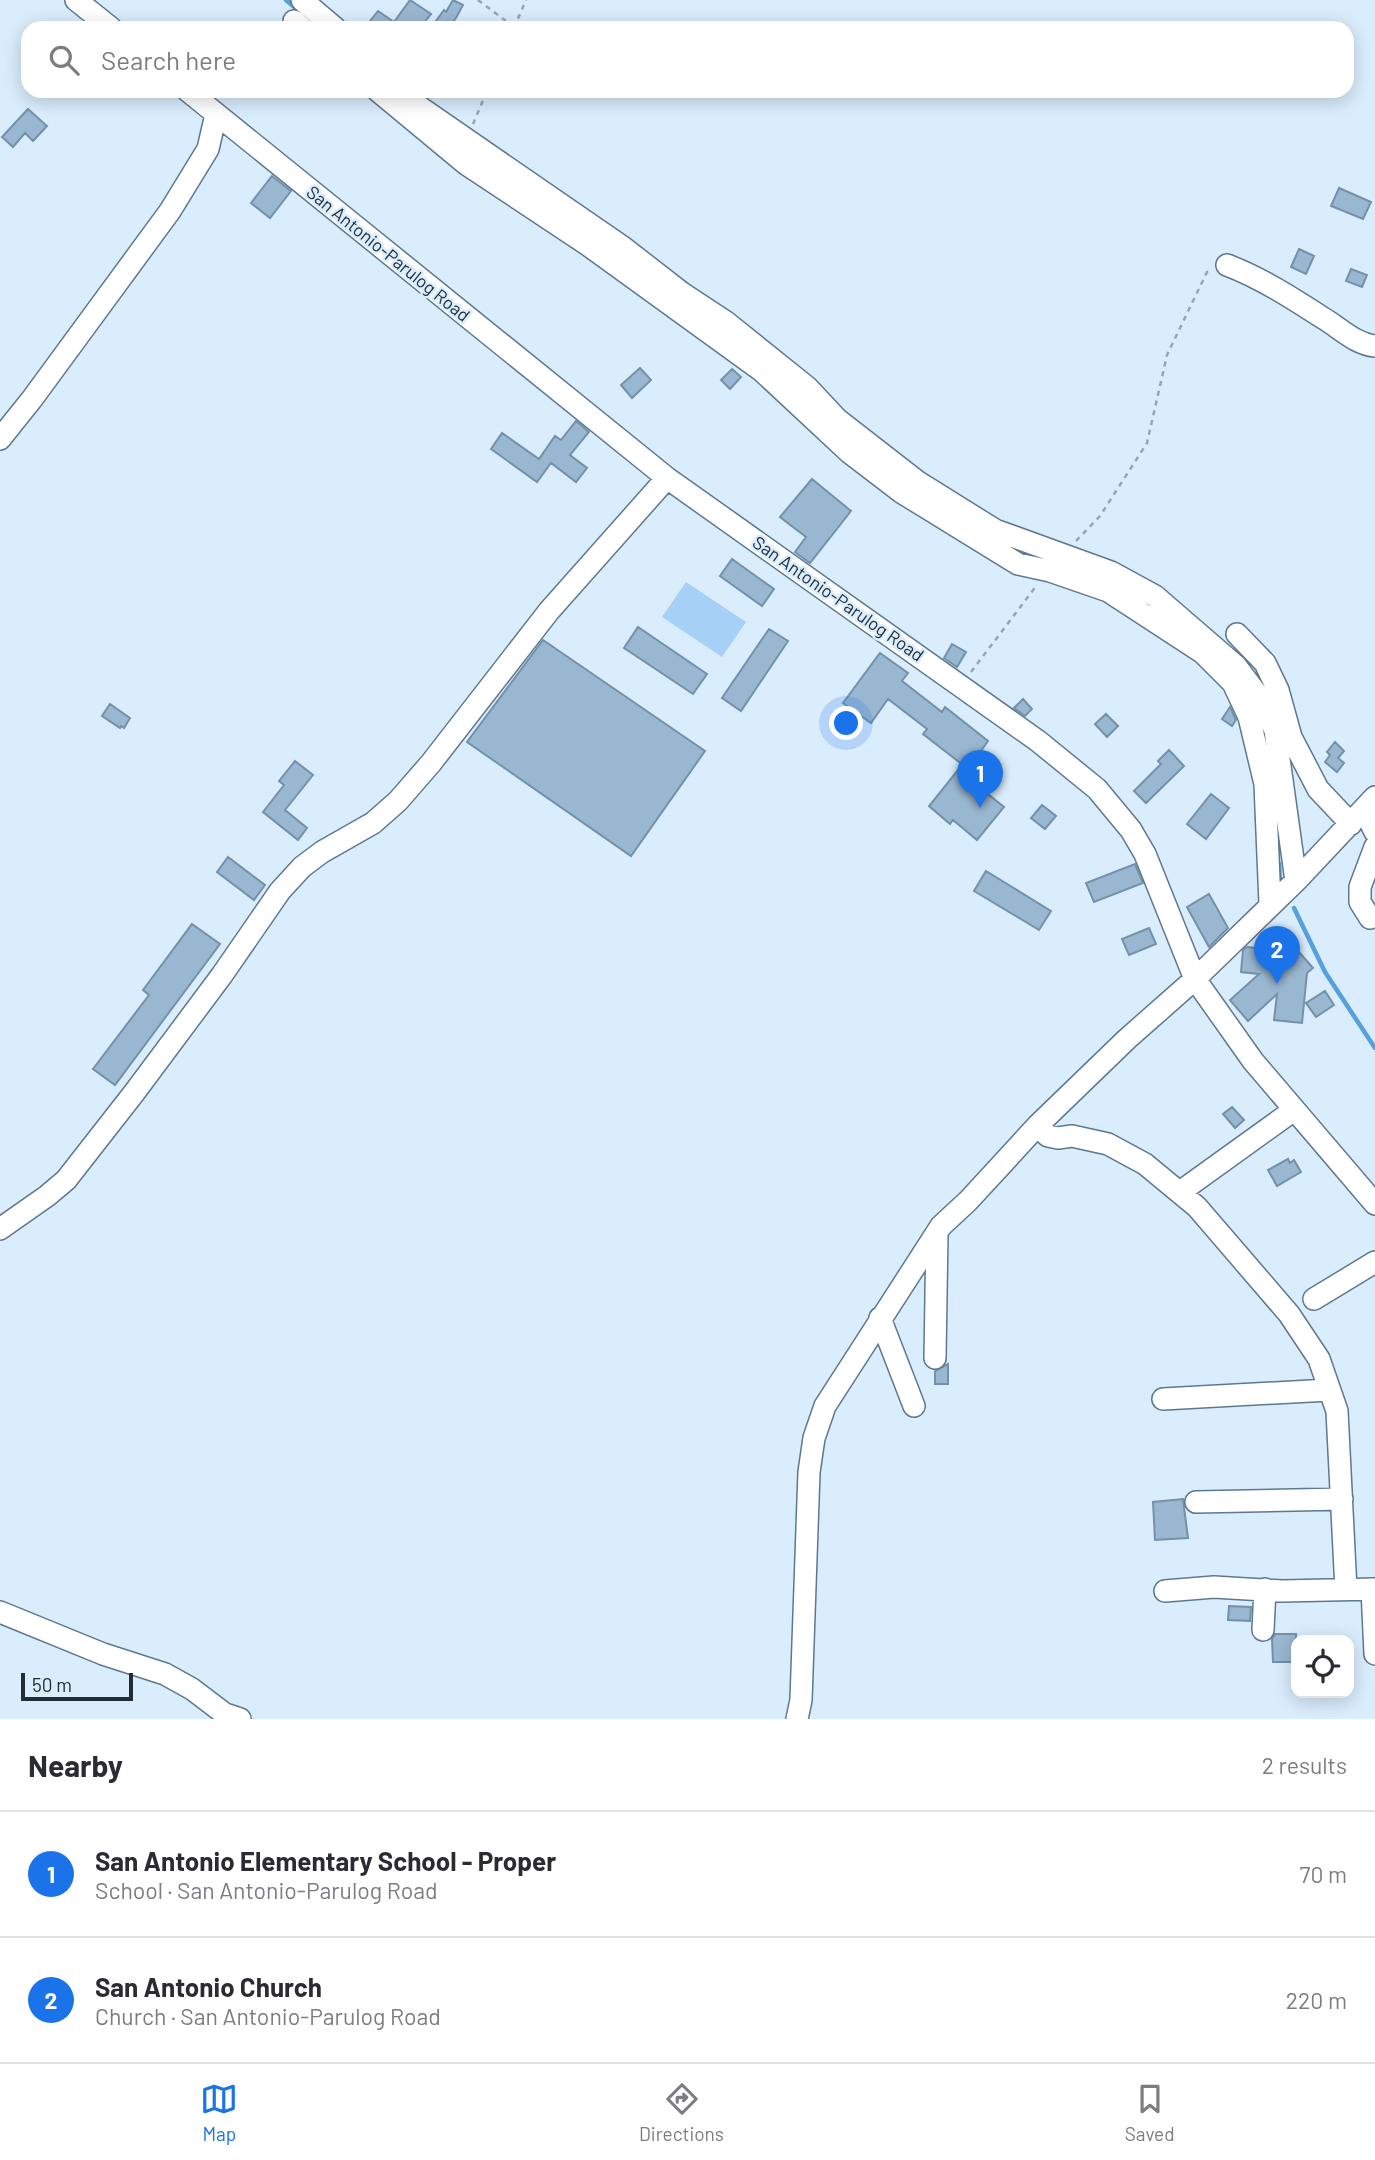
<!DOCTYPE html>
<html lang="en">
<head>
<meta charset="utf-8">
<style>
  body { margin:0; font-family:Barlow,sans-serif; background:#f2f2f3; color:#2b2b33 }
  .controls { position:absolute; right:21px; bottom:21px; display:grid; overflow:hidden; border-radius:14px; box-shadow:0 4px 18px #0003 }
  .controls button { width:63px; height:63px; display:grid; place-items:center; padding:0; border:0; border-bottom:2px solid #e1e1e2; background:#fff; color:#2b2b33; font:35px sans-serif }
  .scale { position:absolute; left:21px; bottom:18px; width:112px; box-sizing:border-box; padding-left:7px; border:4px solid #222d38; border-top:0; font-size:19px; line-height:24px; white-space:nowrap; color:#222d38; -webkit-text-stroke:5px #daedfd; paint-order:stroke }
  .you { position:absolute; left:847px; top:724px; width:24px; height:24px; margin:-18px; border:5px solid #fff; border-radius:50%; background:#1a73e8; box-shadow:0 0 0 10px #1a73e833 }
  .badge { display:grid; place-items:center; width:46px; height:46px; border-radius:50%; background:#1a73e8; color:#fff; font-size:23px; font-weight:700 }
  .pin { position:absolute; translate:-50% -58px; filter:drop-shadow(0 2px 4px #0008) }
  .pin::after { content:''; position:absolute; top:37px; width:24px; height:21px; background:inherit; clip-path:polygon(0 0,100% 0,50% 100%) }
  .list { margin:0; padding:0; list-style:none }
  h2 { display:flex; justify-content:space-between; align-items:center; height:91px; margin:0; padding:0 28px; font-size:30px }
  h2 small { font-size:23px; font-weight:400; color:#7c7c81 }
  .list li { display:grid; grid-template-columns:46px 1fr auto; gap:21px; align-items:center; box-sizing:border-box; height:126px; padding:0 28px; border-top:2px solid #e1e1e2 }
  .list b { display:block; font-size:26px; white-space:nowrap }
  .list p { margin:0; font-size:23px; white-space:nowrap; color:#7c7c81 }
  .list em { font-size:23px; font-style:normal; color:#7c7c81 }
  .icon { flex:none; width:38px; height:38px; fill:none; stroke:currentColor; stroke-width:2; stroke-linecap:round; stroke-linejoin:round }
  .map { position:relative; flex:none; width:1375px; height:1719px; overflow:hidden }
  .search { position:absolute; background:#fff; box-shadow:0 4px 18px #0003; left:21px; right:21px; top:21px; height:77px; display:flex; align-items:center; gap:18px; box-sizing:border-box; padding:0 24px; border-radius:21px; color:#7c7c81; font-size:26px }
  .sheet { height:343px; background:#fff }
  nav { display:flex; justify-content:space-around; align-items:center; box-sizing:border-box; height:98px; border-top:2px solid #e1e1e2; background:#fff; font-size:19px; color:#7c7c81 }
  nav a { display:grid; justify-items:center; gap:4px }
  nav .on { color:#1a73e8 }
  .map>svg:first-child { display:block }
</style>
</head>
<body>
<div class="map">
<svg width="1375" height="1719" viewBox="0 0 1375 1719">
  <rect width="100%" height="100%" fill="#daedfd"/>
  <path fill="#a6d0f6" d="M686,582l60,40 -24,35 -60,-40z"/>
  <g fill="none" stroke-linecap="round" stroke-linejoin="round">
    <path stroke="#55a0dd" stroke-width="4.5" d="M286,0l19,16
      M1014,547l31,13
      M1279,864l1,17
      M1294,908l31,64 50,76"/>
  </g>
  <path fill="#9ab7d1" stroke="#7491aa" stroke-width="2" d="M410,0l21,14 -11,14h-41l-9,-7 8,-10 16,11z
    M453,0l10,5 -7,13 -8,10h-11l2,-4 -3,-3 8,-11 2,2z
    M28,109l19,17 -14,15 -8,-8 -12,14 -11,-10z
    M272,176l19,15 -21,27 -19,-15z
    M1339,188l32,14 -8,17 -32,-13z
    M1299,249l15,7 -8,18 -15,-7z
    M1351,269l16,6 -5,12 -16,-6z
    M640,368l11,12 -19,18 -11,-13z
    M732,369l9,8 -11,12 -9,-9z
    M576,421l13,11 -19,23 17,13 -11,14 -25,-19 -14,19 -46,-33 11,-16 37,26 16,-23 6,4z
    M812,479l39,32 -41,52 -15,-11 11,-15 -26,-20z
    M732,559l42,30 -12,17 -42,-30z
    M638,627l69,47 -14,20 -69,-46z
    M769,629l19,12 -47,70 -19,-13z
    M543,640l162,111 -74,105 -164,-114z
    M952,644l14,8 -9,15 -13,-9z
    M880,653l28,20 -6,8 40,31 3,-5 43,34 -20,28 -45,-35 4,-5 -39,-30 -17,24 -28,-20z
    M1023,699l9,10 -7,7 -11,-8z
    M110,704l20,14 -6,10 -3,-2 -1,2 -18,-12z
    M1230,707l6,13 -4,6 -10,-7z
    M1106,714l12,12 -11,11 -12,-13z
    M1335,742l9,9 -6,7 6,5 -7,9 -12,-10 5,-7 -3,-3z
    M1169,750l15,16 -38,37 -12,-12 27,-27 -3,-3z
    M295,761l18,14 -28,35 22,18 -9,12 -35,-28 21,-27 -5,-4z
    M958,770l46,37 -27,33 -24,-20 -3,4 -21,-18z
    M1211,794l18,14 -23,31 -19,-15z
    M1042,805l14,11 -11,13 -14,-11z
    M228,857l37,28 -11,15 -37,-28z
    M1135,864l8,19 -49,19 -8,-19z
    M986,871l65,40 -12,19 -65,-39z
    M1209,894l19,34 -19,19 -22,-40z
    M192,924l28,20 -105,141 -22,-16 56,-74 -6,-5z
    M1149,928l7,16 -27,11 -7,-16z
    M1247,947l52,5 14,16 -6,5 -5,50 -28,-3 3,-26 -29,27 -18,-21 29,-26 -18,-2 2,-22z
    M1325,991l9,14 -18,12 -10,-14z
    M1232,1107l12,13 -9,8 -12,-14z
    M1288,1159l2,4 4,-3 7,12 -24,14 -9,-16z
    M948,1364v20h-13v-13z
    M1183,1499l5,39 -33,2 -2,-38z
    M1229,1606l22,1 -1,14 -22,-1z
    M1275,1634h21v28h-23l-1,-23z"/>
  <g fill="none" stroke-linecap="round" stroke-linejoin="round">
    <g stroke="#5d7890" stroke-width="24">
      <path id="minor" d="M76,0l35,28
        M302,0l33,28
        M294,21l8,7
        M188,91l479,387 371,263 59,48 34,41 14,24 50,125 58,82 122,143
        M378,91l88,73 122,81 174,126 88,82 51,39 117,72 32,7 58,20 95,62 30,30 16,34 16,67 5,120
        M401,91l17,15 206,142 58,45 44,29 81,65 30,32 81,63 77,48 116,42 44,24 81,70 21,28 18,36 21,151
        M1227,265c34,13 65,33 96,53 17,10 32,26 52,28
        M0,439l32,-40 138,-188 38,-62 8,-35
        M1237,634l28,29 13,27 13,47 27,52 33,35
        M1364,809l11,23
        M1370,918l-10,-16v-15l15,-40
        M1037,1126l11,10 10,2 14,-2 36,8 37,20 52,43 92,107 30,45 18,52 9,179
        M1180,1192l114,-82
        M0,1229l47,-33 19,-16 68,-87 88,-118 58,-84 22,-24 20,-15 51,-29 25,-22 33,-38 118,-152 118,-133
        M1314,1299l61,-37
        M880,1318l34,88
        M935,1358l2,-125
        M1163,1399l166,-9
        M1196,1502l146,-3
        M1372,1589l3,65
        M1165,1591l49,-4 68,4 93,-2
        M0,1612l103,42 62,20 27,15 33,25 15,5
        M1263,1630l2,-41
        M797,1719l4,-19 8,-228 5,-34 11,-32 116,-180 27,-25 69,-75 90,-87 68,-60 101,-98 79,-84"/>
    </g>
    <path stroke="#95a5b3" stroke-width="2.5" stroke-dasharray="5 5" stroke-linecap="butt" d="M478,0l36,27
      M514,28l12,-28
      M473,124l14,-33
      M1076,541l24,-25 47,-73 20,-88 40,-83 4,-1
      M971,672l66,-87"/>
    <use href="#minor" stroke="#fff" stroke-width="21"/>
  </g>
  <g text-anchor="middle" stroke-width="5" stroke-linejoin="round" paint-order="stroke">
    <g font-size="18" fill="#222d38" stroke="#daedfd">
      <text transform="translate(388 254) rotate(39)" y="6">San Antonio-Parulog Road</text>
      <text transform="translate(838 599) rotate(35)" y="6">San Antonio-Parulog Road</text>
    </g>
  </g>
</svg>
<div class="controls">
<button><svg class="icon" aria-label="locate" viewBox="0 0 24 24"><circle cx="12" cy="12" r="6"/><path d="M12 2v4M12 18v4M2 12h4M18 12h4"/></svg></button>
</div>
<div class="scale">50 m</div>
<div class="you"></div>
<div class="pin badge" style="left:980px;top:808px">1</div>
<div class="pin badge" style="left:1277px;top:984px">2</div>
<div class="search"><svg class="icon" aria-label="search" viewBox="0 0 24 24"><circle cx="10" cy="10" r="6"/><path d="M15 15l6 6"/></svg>Search here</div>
</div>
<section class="sheet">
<h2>Nearby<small>2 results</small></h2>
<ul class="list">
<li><span class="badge">1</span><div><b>San Antonio Elementary School - Proper</b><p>School · San Antonio-Parulog Road</p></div><em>70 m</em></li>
<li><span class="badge">2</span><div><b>San Antonio Church</b><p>Church · San Antonio-Parulog Road</p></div><em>220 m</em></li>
</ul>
</section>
<nav>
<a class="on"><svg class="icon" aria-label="map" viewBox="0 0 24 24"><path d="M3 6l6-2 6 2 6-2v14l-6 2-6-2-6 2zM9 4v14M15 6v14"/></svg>Map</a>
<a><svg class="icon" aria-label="directions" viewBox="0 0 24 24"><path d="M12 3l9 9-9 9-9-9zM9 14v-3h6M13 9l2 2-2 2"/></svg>Directions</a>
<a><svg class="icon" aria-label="saved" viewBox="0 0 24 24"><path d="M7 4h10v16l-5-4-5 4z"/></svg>Saved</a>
</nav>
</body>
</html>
